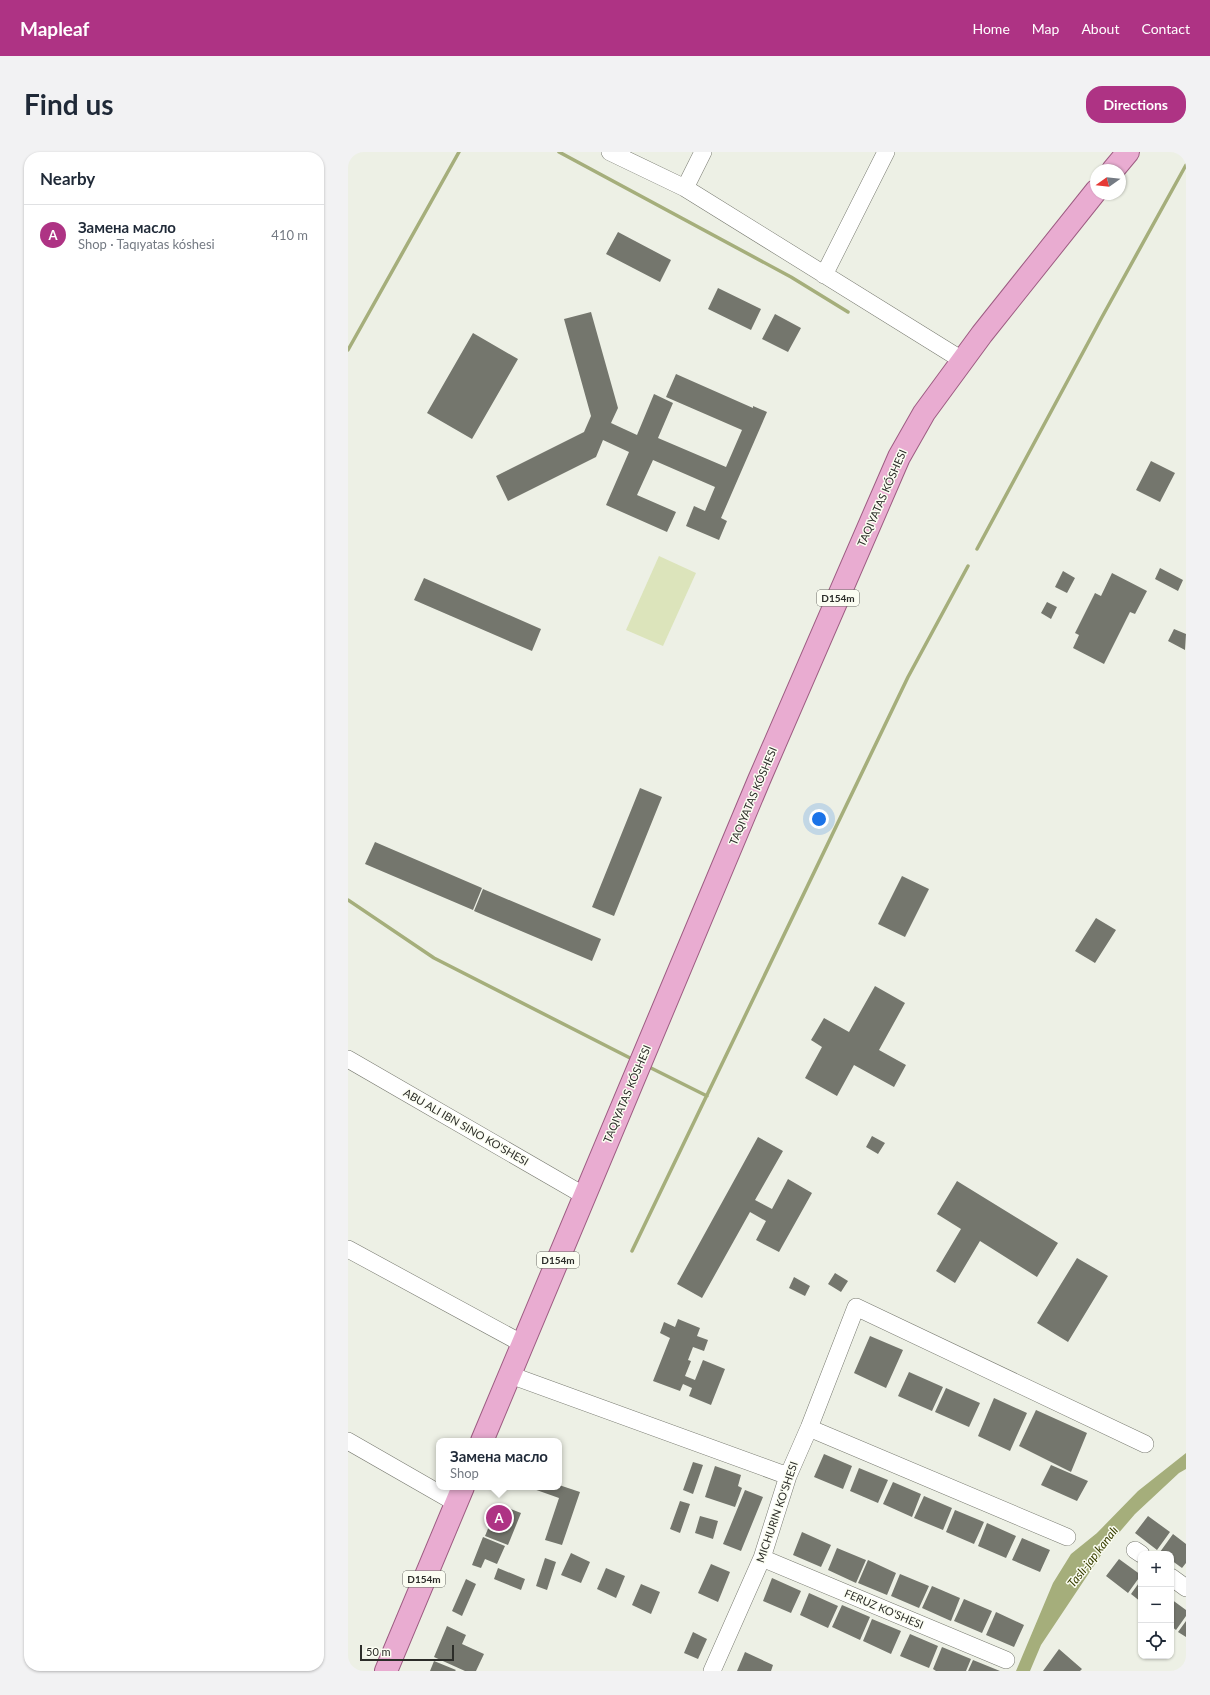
<!DOCTYPE html>
<html lang="en">
<head>
<meta charset="utf-8">
<style>
  body { margin:0; font-family:Lato,sans-serif; background:#f2f2f3; color:#1f2937 }
  .controls { position:absolute; right:12px; bottom:12px; display:grid; overflow:hidden; border-radius:8px; box-shadow:0 1px 3px #0004 }
  .controls button { width:36px; height:36px; display:grid; place-items:center; padding:0; border:0; border-bottom:1px solid #e0e1e3; background:#fff; color:#1f2937; font:20px sans-serif }
  .compass { position:absolute; left:742px; top:12px; width:36px; height:36px; border-radius:50%; background:#fff; box-shadow:0 1px 3px #0004; rotate:255deg }
  .scale { position:absolute; left:12px; bottom:10px; width:94px; box-sizing:border-box; padding-left:4px; border:2px solid #2c2d29; border-top:0; font-size:11px; line-height:14px; white-space:nowrap; color:#2c2d29; -webkit-text-stroke:3px #fbfdf2; paint-order:stroke }
  .you { position:absolute; left:471px; top:667px; width:14px; height:14px; margin:-10px; border:3px solid #fff; border-radius:50%; background:#1a73e8; box-shadow:0 0 0 6px #1a73e833 }
  .badge { display:grid; place-items:center; width:26px; height:26px; border-radius:50%; background:#ae3384; color:#fff; font-size:13px; font-weight:700 }
  .pin { position:absolute; translate:-50% -50%; border:2px solid #fff; box-shadow:0 1px 4px #0006 }
  .popup { position:absolute; left:88px; top:1286px; width:126px; height:52px; box-sizing:border-box; display:grid; place-content:center; border-radius:8px; background:#fff; filter:drop-shadow(0 1px 3px #0005); font-size:13px; white-space:nowrap; color:#747a83 }
  .popup b { font-size:15px; color:#1f2937 }
  .popup::after { content:''; position:absolute; left:50%; top:100%; margin-left:-8px; border:8px solid transparent; border-top-color:#fff }
  .list { margin:0; padding:0; list-style:none }
  h2 { display:flex; justify-content:space-between; align-items:center; height:52px; margin:0; padding:0 16px; font-size:17px }
  h2 small { font-size:13px; font-weight:400; color:#747a83 }
  .list li { display:grid; grid-template-columns:26px 1fr auto; gap:12px; align-items:center; box-sizing:border-box; height:60px; padding:0 16px; border-top:1px solid #e0e1e3 }
  .list b { display:block; font-size:15px; white-space:nowrap }
  .list p { margin:0; font-size:13px; white-space:nowrap; color:#747a83 }
  .list em { font-size:13px; font-style:normal; color:#747a83 }
  .icon { flex:none; width:22px; height:22px; fill:none; stroke:currentColor; stroke-width:2; stroke-linecap:round; stroke-linejoin:round }
  .map { position:relative; flex:none; width:838px; height:1519px; overflow:hidden; border-radius:16px }
  header { display:flex; align-items:center; gap:24px; box-sizing:border-box; height:56px; padding:0 20px; background:#ae3384; color:#fff }
  header strong { font-size:19px }
  nav { display:flex; gap:22px; margin-inline-start:auto; font-size:14px }
  .intro { display:flex; align-items:center; justify-content:space-between; box-sizing:border-box; height:96px; padding:0 24px }
  h1 { margin:0; font-size:28px }
  .button { padding:10px 18px; border-radius:16px; background:#ae3384; color:#fff; font-size:14px; font-weight:700 }
  main { display:flex; gap:24px; padding:0 24px }
  aside { flex:1; background:#fff; border-radius:16px; box-shadow:0 1px 3px #0004 }
  .map>svg:first-child { display:block }
</style>
</head>
<body>
<header>
<strong>Mapleaf</strong>
<nav><a>Home</a><a>Map</a><a>About</a><a>Contact</a></nav>
</header>
<div class="intro"><h1>Find us</h1><a class="button">Directions</a></div>
<main>
<aside>
<h2>Nearby<small></small></h2>
<ul class="list">
<li><span class="badge">A</span><div><b>Замена масло</b><p>Shop · Taqıyatas kóshesi</p></div><em>410 m</em></li>
</ul>
</aside>
<div class="map">
<svg width="838" height="1519" viewBox="0 0 838 1519">
  <rect width="100%" height="100%" fill="#edf0e5"/>
  <path fill="#dce4bb" d="M311,404l37,17 -33,73 -37,-16z"/>
  <path fill="#a5ae7b" d="M838,1301v16l-7,4 -44,41 -30,35 -64,96 -11,26h-14l37,-88 18,-29 26,-21 41,-42z"/>
  <g fill="none" stroke-linecap="round" stroke-linejoin="round">
    <path stroke="#a5ae7b" stroke-width="3.5" d="M211,0l232,125 57,35
      M0,198l111,-198
      M629,397l125,-232 84,-152
      M0,748l86,58 200,102
      M299,914l60,30
      M284,1099l276,-574 60,-111"/>
  </g>
  <path fill="#74766d" d="M270,80l53,28 -11,22 -54,-28z
    M370,136l43,21 -10,21 -43,-21z
    M243,160l27,96 -7,15 26,12 17,-41 19,9 -15,35 68,29 16,-37 -76,-33 10,-23 77,34v-2l14,6 -46,106 6,3 -8,19 -33,-14 8,-20 11,5 10,-24 -62,-27 -16,35 39,17 -9,20 -61,-27 23,-53 -26,-12 -7,17 -88,44 -12,-25 88,-44 7,-16 -27,-97z
    M427,162l26,14 -13,24 -26,-13z
    M125,181l45,26 -46,80 -45,-26z
    M803,309l24,12 -15,29 -24,-12z
    M812,416l23,12 -5,11 -23,-12z
    M715,419l12,7 -8,15 -12,-6z
    M764,421l35,18 -12,23 -5,-2 -26,52 -31,-16 6,-13 -4,-2 20,-40 6,3z
    M76,426l117,51 -9,22 -118,-51z
    M699,450l10,5 -6,12 -10,-6z
    M826,477l12,5 -1,16 -17,-9z
    M292,636l22,9 -48,119 -22,-9z
    M27,690l107,46 -9,22 -108,-46z
    M554,724l27,13 -24,48 -27,-13z
    M135,737l118,50 -9,22 -118,-50z
    M748,766l20,12 -21,33 -20,-12z
    M527,834l30,17 -26,47 27,15 -12,22 -40,-22 -17,31 -32,-18 17,-31 -11,-7 13,-22 25,14z
    M524,984l13,7 -7,11 -12,-7z
    M410,985l25,14 -28,49 17,9 16,-30 24,14 -33,59 -23,-12 10,-19 -16,-9 -48,86 -25,-14z
    M609,1029l101,62 -21,34 -57,-36 -25,42 -19,-12 25,-42 -24,-15z
    M729,1106l31,18 -40,66 -31,-19z
    M487,1121l13,8 -7,11 -13,-8z
    M446,1125l16,9 -5,10 -16,-8z
    M330,1167l22,9 -3,8 11,4 -4,11 -11,-4 -5,13 3,1 -6,15 10,4 8,-20 22,9 -14,36 -22,-9 3,-8 -9,-4 -3,7 -27,-10 17,-43 -10,-5 4,-11 11,5z
    M522,1184l33,14 -17,38 -32,-15z
    M561,1220l34,15 -11,24 -34,-15z
    M598,1236l34,15 -11,24 -34,-15z
    M646,1246l33,15 -17,38 -32,-15z
    M688,1258l51,23 -16,39 -52,-26z
    M476,1302l28,12 -9,23 -29,-12z
    M345,1310l10,3 -10,29 -10,-4z
    M703,1313l37,16 -11,20 -36,-16z
    M367,1314l26,9 -3,11 4,2 -7,19 -30,-10z
    M511,1316l29,12 -10,23 -28,-12z
    M545,1330l28,12 -9,23 -29,-13z
    M211,1333l21,7 -18,53 -17,-5 14,-42 -31,-11h31z
    M397,1338l18,7 -22,54 -18,-7z
    M576,1344l28,12 -9,22 -29,-12z
    M332,1349l10,3 -10,29 -10,-4z
    M150,1352l23,9 -13,32 -23,-9z
    M607,1358l29,12 -10,22 -28,-12z
    M352,1364l18,5 -5,18 -18,-6z
    M800,1364l22,16 -13,18 -22,-17z
    M639,1371l29,13 -10,22 -28,-12z
    M454,1380l29,13 -10,22 -28,-12z
    M825,1382l13,10v19l-4,5 -11,-8v-6h-8l-3,-2z
    M135,1385l22,9 -8,18 -12,-5 -4,9 -9,-3z
    M674,1386l28,12 -10,22 -28,-12z
    M489,1396l29,12 -10,23 -28,-13z
    M223,1401l19,9 -9,21 -20,-8z
    M197,1406l11,4 -9,28 -11,-4z
    M771,1407l22,16 -13,18 -22,-17z
    M520,1408l28,13 -9,22 -29,-12z
    M363,1412l19,8 -12,30 -20,-9z
    M150,1416l27,11 -4,11 -27,-11z
    M258,1416l19,8 -9,22 -19,-9z
    M552,1422l29,12 -10,22 -28,-12z
    M424,1426l29,13 -10,22 -28,-12z
    M118,1427l10,5 -14,32 -10,-5z
    M793,1428v22l-10,-8z
    M293,1432l19,8 -9,22 -19,-9z
    M584,1434l28,12 -9,23 -29,-13z
    M461,1441l29,13 -10,22 -28,-13z
    M616,1447l28,12 -10,22 -28,-12z
    M823,1447l15,11v6l-10,14 -5,-4z
    M494,1453l28,12 -10,23 -28,-13z
    M648,1460l28,13 -10,22 -28,-12z
    M524,1467l29,12 -10,23 -28,-13z
    M838,1469v16l-8,-5z
    M99,1474l19,9 -4,9 22,10 -8,17h-11l-31,-14z
    M345,1480l14,7 -9,20 -14,-6z
    M562,1482l28,12 -9,22 -29,-12z
    M594,1495l29,12 -5,12h-30l-3,-2z
    M711,1497l23,20 -2,2h-37z
    M397,1500l28,13 -2,6h-34z
    M625,1508l27,11h-32z
    M86,1509l22,9 -1,1h-25z"/>
  <g fill="none" stroke-linecap="round" stroke-linejoin="round">
    <g stroke="#787a70" stroke-width="18">
      <path id="minor" d="M262,0l75,36 277,172
        M337,36l18,-36
        M476,123l62,-123
        M0,907l237,137
        M0,1097l175,95
        M162,1223l278,101
        M461,1276l258,109
        M0,1289l108,62
        M787,1398l6,4
        M414,1406l244,102
        M823,1425l15,11
        M364,1519l50,-113 26,-82 21,-48 47,-121 289,137"/>
    </g>
    <g stroke="#9d5c82" stroke-width="24">
      <path id="major" d="M765,18l15,-18
        M134,1289l277,-661 140,-323 25,-44 58,-79 114,-143
        M38,1519l77,-184"/>
    </g>
    <use href="#minor" stroke="#fff" stroke-width="17"/>
    <use href="#major" stroke="#e9acd1" stroke-width="22"/>
  </g>
  <g text-anchor="middle" stroke-width="3" stroke-linejoin="round" paint-order="stroke">
    <g fill="#fbfdf2" stroke="#6a6b65" stroke-width="1">
      <rect x="469" y="438" width="42" height="16" rx="3"/>
      <rect x="189" y="1100" width="42" height="16" rx="3"/>
      <rect x="55" y="1419" width="42" height="16" rx="3"/>
    </g>
    <g font-size="10" font-weight="bold" fill="#2c2d29">
      <text x="490" y="450">D154m</text>
      <text x="210" y="1112">D154m</text>
      <text x="76" y="1431">D154m</text>
    </g>
    <g font-size="11" fill="#2c2d29" stroke="#fbfdf2">
      <text transform="translate(534 346) rotate(-66)" y="4">TAQIYATAS KÓSHESI</text>
      <text transform="translate(405 644) rotate(-67)" y="4">TAQIYATAS KÓSHESI</text>
      <text transform="translate(279 942) rotate(-67)" y="4">TAQIYATAS KÓSHESI</text>
      <text transform="translate(118 975) rotate(30)" y="4">ABU ALI IBN SINO KO'SHESI</text>
      <text transform="translate(429 1360) rotate(-71)" y="4">MICHURIN KO'SHESI</text>
      <text transform="translate(536 1457) rotate(23)" y="4">FERUZ KO'SHESI</text>
    </g>
    <g font-size="12" font-style="italic" fill="#393f00" stroke="#fbfdf2">
      <text transform="translate(745 1405) rotate(-52)" y="4">Taslı-jap kanalı</text>
    </g>
  </g>
</svg>
<div class="controls">
<button>+</button>
<button>−</button>
<button><svg class="icon" aria-label="locate" viewBox="0 0 24 24"><circle cx="12" cy="12" r="6"/><path d="M12 2v4M12 18v4M2 12h4M18 12h4"/></svg></button>
</div>
<svg class="compass" viewBox="-18 -18 36 36"><path d="M0-13l5 13h-10z" fill="#e53935"/><path d="M0 13l5-13h-10z" fill="#747a83"/></svg>
<div class="scale">50 m</div>
<div class="you"></div>
<div class="pin badge" style="left:151px;top:1366px">A</div>
<div class="popup"><b>Замена масло</b>Shop</div>
</div>
</main>
</body>
</html>
